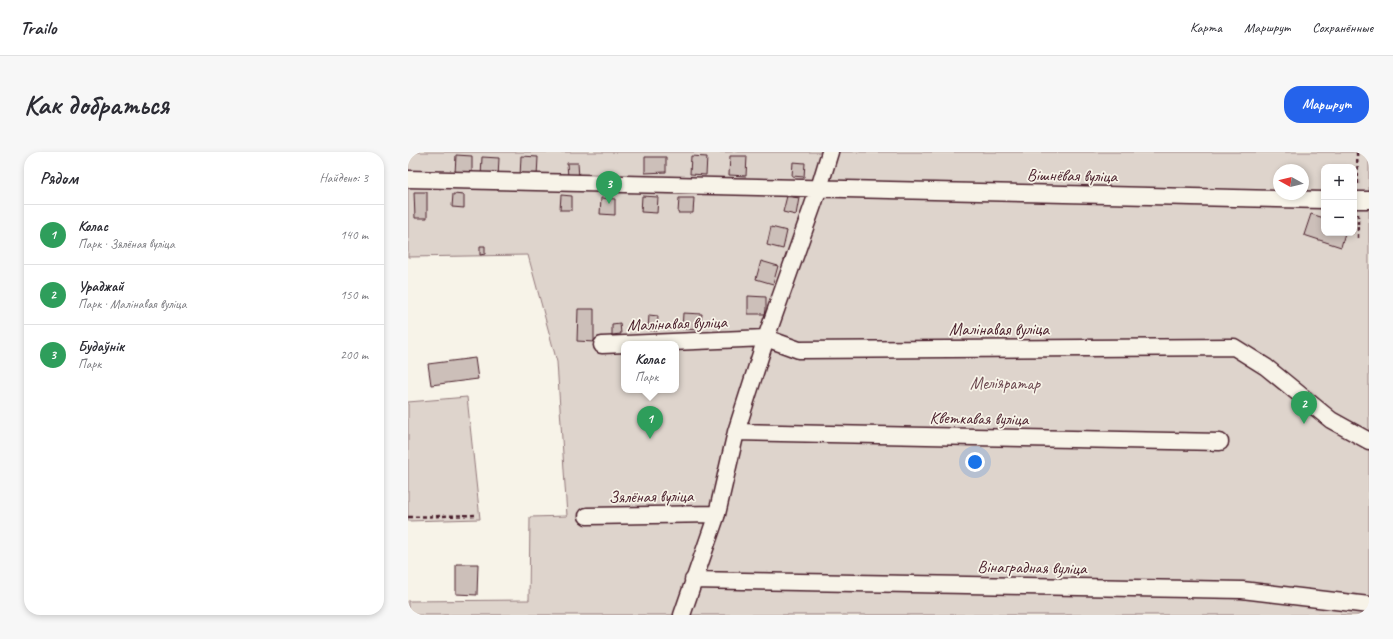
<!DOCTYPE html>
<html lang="ru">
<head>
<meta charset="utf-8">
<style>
  body { margin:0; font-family:Caveat,sans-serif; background:#f7f7f7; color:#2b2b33 }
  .controls { position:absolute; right:12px; top:12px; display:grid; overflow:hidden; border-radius:8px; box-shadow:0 2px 6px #0003 }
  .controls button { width:36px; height:36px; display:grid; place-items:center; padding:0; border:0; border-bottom:1px solid #e1e1e2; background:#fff; color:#2b2b33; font:20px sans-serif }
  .compass { position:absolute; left:865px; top:12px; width:36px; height:36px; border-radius:50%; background:#fff; box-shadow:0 2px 6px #0003; rotate:278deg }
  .you { position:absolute; left:567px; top:310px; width:14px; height:14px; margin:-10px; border:3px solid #fff; border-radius:50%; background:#1a73e8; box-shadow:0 0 0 6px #1a73e833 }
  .badge { display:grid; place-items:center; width:26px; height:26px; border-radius:50%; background:#2563eb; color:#fff; font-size:13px; font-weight:700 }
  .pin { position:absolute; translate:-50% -33px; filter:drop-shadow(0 1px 2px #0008) }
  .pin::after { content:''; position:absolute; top:21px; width:14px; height:12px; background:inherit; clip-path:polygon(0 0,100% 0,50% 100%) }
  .popup { position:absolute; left:213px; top:189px; width:58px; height:52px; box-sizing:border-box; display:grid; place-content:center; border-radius:8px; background:#fff; filter:drop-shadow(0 1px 3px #0005); font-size:13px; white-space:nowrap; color:#7c7c81 }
  .popup b { font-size:15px; color:#2b2b33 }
  .popup::after { content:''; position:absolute; left:50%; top:100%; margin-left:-8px; border:8px solid transparent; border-top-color:#fff }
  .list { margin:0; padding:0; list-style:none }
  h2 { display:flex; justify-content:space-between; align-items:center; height:52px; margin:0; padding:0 16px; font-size:17px }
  h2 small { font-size:13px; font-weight:400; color:#7c7c81 }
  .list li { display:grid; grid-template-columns:26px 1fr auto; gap:12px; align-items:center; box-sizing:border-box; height:60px; padding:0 16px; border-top:1px solid #e1e1e2 }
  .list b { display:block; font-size:15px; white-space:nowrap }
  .list p { margin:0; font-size:13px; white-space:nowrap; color:#7c7c81 }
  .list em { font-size:13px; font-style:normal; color:#7c7c81 }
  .map { position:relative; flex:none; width:961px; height:463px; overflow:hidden; border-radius:16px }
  header { display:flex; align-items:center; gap:24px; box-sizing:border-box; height:56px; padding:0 20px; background:#fff; border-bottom:1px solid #e1e1e2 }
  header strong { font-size:19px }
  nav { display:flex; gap:22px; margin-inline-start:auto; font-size:14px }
  .intro { display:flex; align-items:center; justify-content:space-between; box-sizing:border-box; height:96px; padding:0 24px }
  h1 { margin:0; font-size:28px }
  .button { padding:10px 18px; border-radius:16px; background:#2563eb; color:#fff; font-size:14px; font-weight:700 }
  main { display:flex; gap:24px; padding:0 24px }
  aside { flex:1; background:#fff; border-radius:16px; box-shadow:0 2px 6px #0003 }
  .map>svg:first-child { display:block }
</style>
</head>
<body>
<header>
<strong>Trailo</strong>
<nav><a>Карта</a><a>Маршрут</a><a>Сохранённые</a></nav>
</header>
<div class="intro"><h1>Как добраться</h1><a class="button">Маршрут</a></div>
<main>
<aside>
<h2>Рядом<small>Найдено: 3</small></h2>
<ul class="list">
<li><span class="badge" style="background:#2e9e5b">1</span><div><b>Колас</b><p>Парк · Зялёная вуліца</p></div><em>140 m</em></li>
<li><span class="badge" style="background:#2e9e5b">2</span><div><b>Ураджай</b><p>Парк · Малінавая вуліца</p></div><em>150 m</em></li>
<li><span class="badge" style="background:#2e9e5b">3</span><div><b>Будаўнік</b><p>Парк</p></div><em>200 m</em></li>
</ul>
</aside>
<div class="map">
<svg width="961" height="463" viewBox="0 0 961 463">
  <rect width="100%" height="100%" fill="#f7f3e8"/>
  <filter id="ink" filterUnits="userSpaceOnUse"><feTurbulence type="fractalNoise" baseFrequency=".025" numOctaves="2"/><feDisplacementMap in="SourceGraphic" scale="8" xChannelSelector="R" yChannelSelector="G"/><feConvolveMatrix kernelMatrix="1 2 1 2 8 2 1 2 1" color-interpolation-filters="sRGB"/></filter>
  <g filter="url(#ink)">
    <path fill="#ded4cc" stroke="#947a7c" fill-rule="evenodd" d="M0,0h961v463h-961v-14l121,-1 1,-83 37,-1 -10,-154 -29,-107 -120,2zM916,15h30v66h-30zM871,18h24v24h-24zM216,192h52v46h-52z
      M59,245l13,122 -72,2v-119z"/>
    <path fill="#ccbfb9" stroke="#4a1f2b" d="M48,3l16,1v19l-17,-1z
      M113,4l17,1 -1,20h-17z
      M283,4l16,1 -1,18 -16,-1z
      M322,4h17l-1,20 -17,-1z
      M74,5l17,1 -1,20 -17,-1z
      M237,5h21v15l-21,1z
      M385,10l12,1 -1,14 -12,-1z
      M159,11h11l1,15h-11z
      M6,40h13v26h-12z
      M45,42l11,1v13l-12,-1z
      M153,43l11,1v14h-12z
      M234,44l16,1 -1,16 -16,-1z
      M379,44l12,2 -3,17 -13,-3z
      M193,46l14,1v16l-15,-1z
      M271,46h15l-1,15h-15z
      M903,62l13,4v15h21l-4,14 -37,-12z
      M363,75l16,4 -4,18 -16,-4z
      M72,94h5v8l-5,1z
      M353,109l17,5 -5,18 -17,-5z
      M340,144l18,1v17h-18z
      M170,157h16v33l-17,-1z
      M275,161l19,1 -2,16 -18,-1z
      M241,163l9,1 -1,15 -9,-1z
      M212,171l1,11 -9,1v-11z
      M67,206l3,21 -47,6 -3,-21z
      M48,412h22l-1,31 -21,-1z"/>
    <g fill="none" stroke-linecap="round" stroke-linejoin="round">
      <g stroke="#4a1f2b" stroke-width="19">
        <path id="street" d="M0,27l916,21
          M946,48h15
          M194,193l164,-7 33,12 435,-3 32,20 65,53 38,21
          M328,280l484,10
          M179,364l130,-2
          M285,428l549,10 127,15
          M274,463l35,-101 19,-82 30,-94 53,-150 11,-36"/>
      </g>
      <path stroke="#4a1f2b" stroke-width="2.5" stroke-dasharray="4 3" stroke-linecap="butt" d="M949,0l1,33
        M950,86v-24
        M0,365l68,-2"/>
      <use href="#street" stroke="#f7f3e8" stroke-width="16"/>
    </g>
  </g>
  <g text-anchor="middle" stroke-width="3.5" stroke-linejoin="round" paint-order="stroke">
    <g font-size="17" fill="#4a1f2b" stroke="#f7f3e8">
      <text transform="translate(664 23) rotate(1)" y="6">Вішнёвая вуліца</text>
      <text transform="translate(269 171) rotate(-2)" y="6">Малінавая вуліца</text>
      <text x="591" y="183">Малінавая вуліца</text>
      <text transform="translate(571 266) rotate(1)" y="6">Кветкавая вуліца</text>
      <text transform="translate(243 344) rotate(-1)" y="6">Зялёная вуліца</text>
      <text transform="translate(624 415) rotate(1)" y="6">Вінаградная вуліца</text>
    </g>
    <g font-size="17" fill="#6f4c53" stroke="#f7f3e8">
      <text x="597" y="237">Меліяратар</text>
    </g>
  </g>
</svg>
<div class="controls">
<button>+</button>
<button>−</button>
</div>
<svg class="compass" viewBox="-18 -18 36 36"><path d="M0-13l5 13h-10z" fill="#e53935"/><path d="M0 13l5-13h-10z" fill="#7c7c81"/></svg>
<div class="you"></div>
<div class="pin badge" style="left:242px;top:287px;background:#2e9e5b">1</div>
<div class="popup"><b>Колас</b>Парк</div>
<div class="pin badge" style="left:896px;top:272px;background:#2e9e5b">2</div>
<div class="pin badge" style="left:201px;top:52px;background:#2e9e5b">3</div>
</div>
</main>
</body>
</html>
